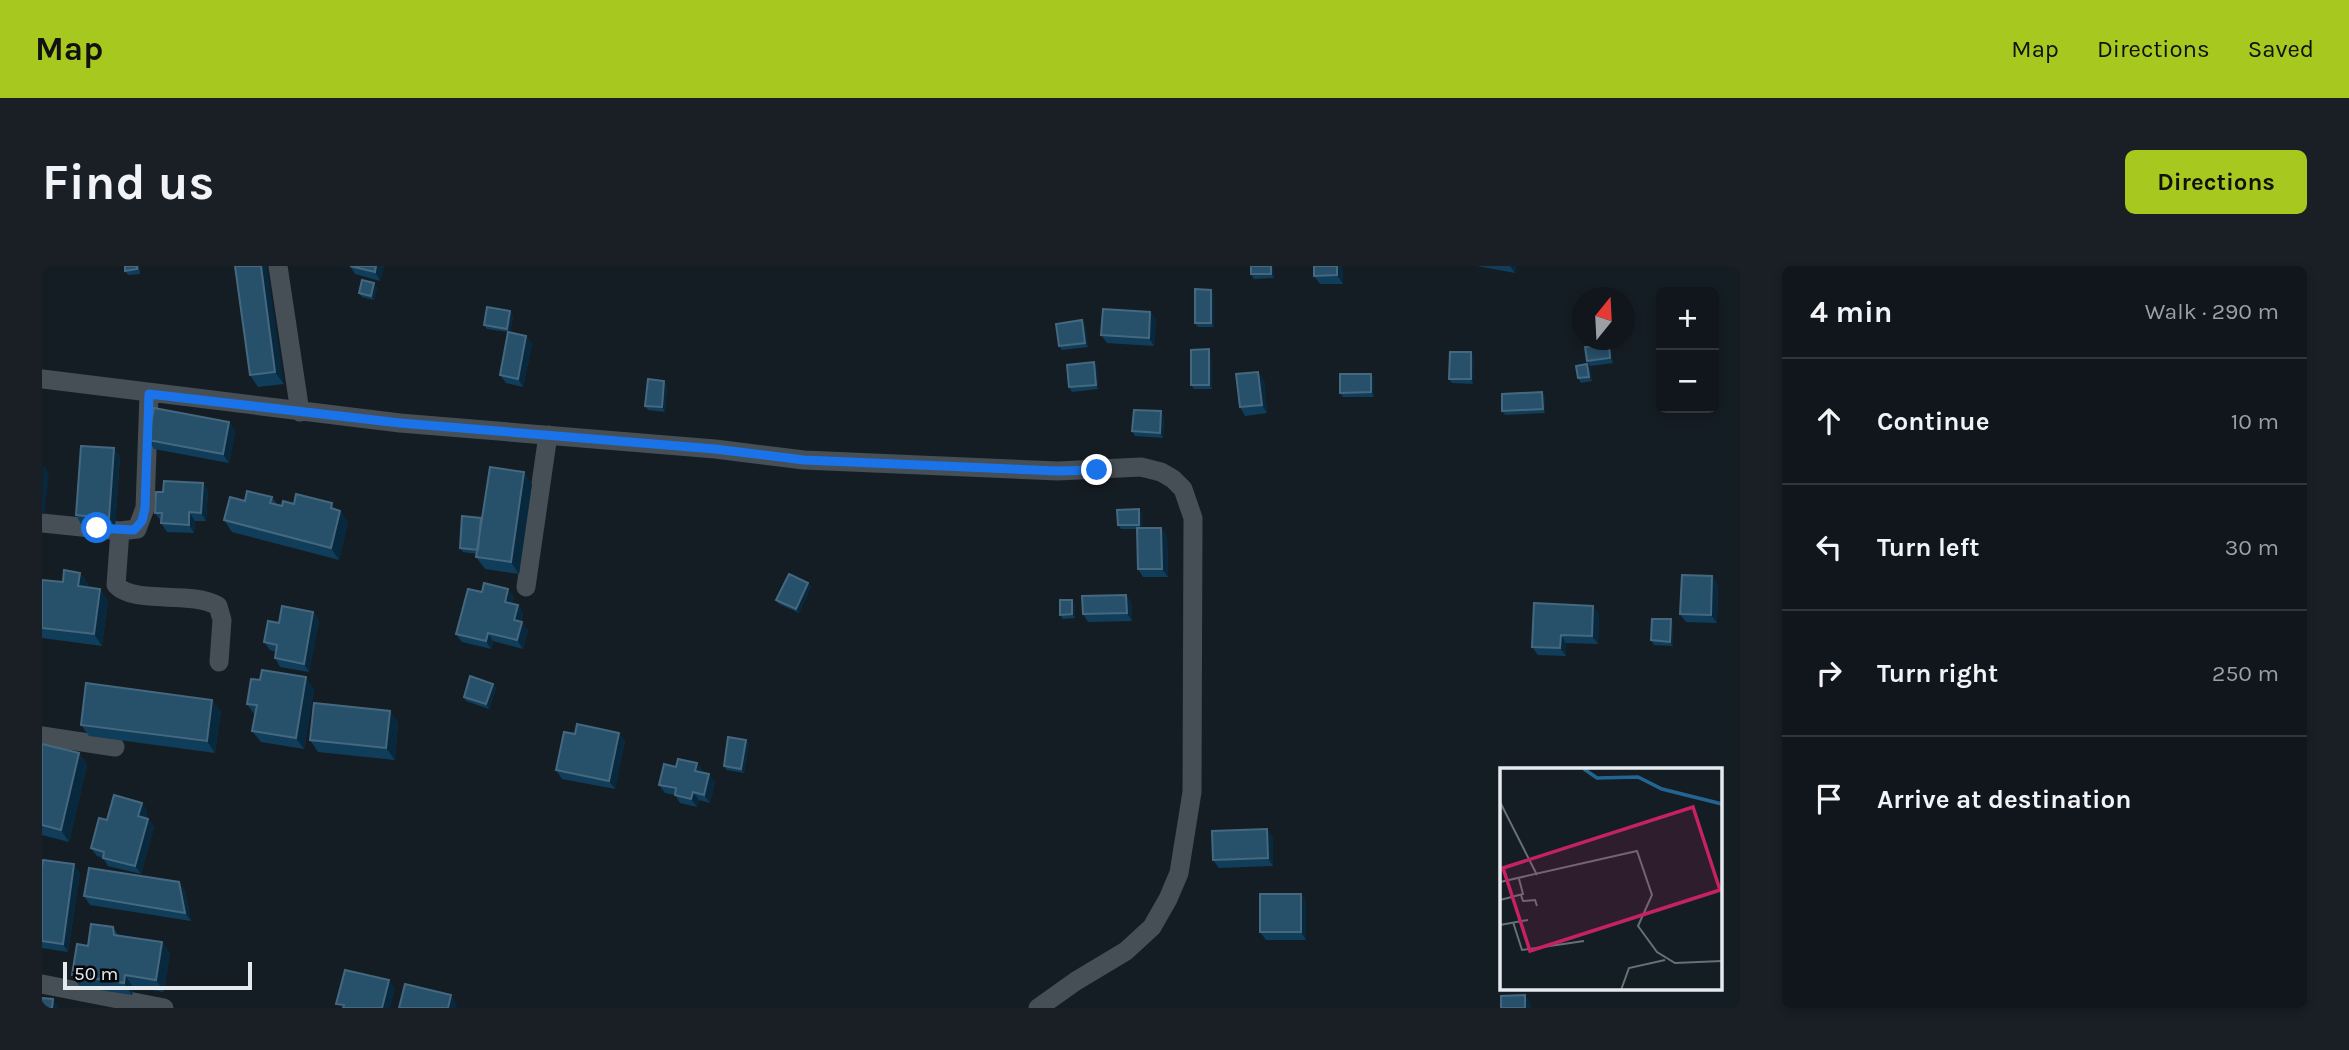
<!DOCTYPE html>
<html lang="en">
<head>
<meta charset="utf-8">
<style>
  body { margin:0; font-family:Karla,sans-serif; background:#191f24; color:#f1f3f6 }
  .controls { position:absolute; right:21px; top:21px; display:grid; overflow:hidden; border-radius:10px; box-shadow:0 4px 10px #0003 }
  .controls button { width:63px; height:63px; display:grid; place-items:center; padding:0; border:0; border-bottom:2px solid #30353a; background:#10161b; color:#f1f3f6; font:35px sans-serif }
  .compass { position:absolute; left:1530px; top:21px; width:63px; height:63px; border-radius:50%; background:#10161b; box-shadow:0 4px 10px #0003; rotate:18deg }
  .scale { position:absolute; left:21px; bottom:18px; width:189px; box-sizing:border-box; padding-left:7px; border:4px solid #e5eaef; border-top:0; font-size:19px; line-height:24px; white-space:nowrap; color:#e5eaef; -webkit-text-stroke:5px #05070a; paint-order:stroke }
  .stop { position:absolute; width:21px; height:21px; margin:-16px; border:5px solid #1a73e8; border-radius:50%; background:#fff }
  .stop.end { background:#1a73e8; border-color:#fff; box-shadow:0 2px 7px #0008 }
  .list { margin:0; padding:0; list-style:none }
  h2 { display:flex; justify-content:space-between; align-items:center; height:91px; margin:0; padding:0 28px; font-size:30px }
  h2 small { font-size:23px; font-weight:400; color:#9c9fa3 }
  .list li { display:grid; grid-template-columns:46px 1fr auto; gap:21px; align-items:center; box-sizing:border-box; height:126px; padding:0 28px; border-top:2px solid #30353a }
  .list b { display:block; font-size:26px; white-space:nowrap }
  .list em { font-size:23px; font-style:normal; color:#9c9fa3 }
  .icon { flex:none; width:38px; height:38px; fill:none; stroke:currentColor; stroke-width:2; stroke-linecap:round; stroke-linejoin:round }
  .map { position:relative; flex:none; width:1698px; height:742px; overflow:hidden; border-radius:10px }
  header { display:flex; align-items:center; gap:42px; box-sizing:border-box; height:98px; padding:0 35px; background:#a7c81f; color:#111 }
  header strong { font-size:33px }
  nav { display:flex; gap:38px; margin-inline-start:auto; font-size:24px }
  .intro { display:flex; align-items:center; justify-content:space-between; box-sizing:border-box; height:168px; padding:0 42px }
  h1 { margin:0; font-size:49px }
  .button { padding:18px 32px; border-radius:10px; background:#a7c81f; color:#111; font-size:24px; font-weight:700 }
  main { display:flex; gap:42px; padding:0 42px }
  aside { flex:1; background:#10161b; border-radius:10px; box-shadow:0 4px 10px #0003 }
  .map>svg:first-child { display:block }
</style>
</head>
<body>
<header>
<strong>Map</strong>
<nav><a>Map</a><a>Directions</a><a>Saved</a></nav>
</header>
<div class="intro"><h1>Find us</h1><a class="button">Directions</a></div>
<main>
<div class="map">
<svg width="1698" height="742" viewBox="0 0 1698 742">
  <rect width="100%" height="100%" fill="#151d24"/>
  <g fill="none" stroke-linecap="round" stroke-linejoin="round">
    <path stroke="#464f56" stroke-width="19" d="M236,0l22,146
      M0,113l358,44 315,26 89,11 254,11 83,-4 20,5 12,7 10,10 10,29 -1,274 -13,81 -11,26 -16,28 -26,24 -50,30 -38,27
      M0,257l78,8 17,-2 8,-21 4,-114
      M78,265l-4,54c18,20 75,5 102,21l4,14 -3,42
      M484,321l22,-152
      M0,470l73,11
      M0,718l122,24"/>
  </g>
  <path fill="#103d5a" d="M97,0l1,8 -12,1 -3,-4z
    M193,0l49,118 -26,3 -8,-12z
    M308,0h34l-4,15 -25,-7z
    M1209,0h22l1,12 -20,1 -3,-5z
    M1300,0l1,18h-23l-6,-8z
    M1435,0h39l-1,7z
    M335,21l-3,13 -12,-3 -3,-4z
    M1172,28v33h-16l-3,-4z
    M468,45l3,5 -3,16 16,4 6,8 -9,43 -17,-4 -6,-8 8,-43 -21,-3 -3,-4z
    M1108,46l6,8 -2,26 -47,-3 -6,-8z
    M1043,58l3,23 -26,3 -3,-4z
    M1569,83l2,14 -23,3 -3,-5z
    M1429,86l3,5 -1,27 -21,-1 -3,-4z
    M1169,88l1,35h-18l-3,-4z
    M1055,100l1,23 -26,3 -3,-5z
    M1548,102l2,13 -11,2 -3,-5z
    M1329,108l3,5v18h-31l-3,-4z
    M1222,114l3,33 -22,3 -5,-9z
    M625,119l-2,27 -17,-2 -3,-4z
    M1500,126l3,4v17l-40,2 -3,-4z
    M1122,150l-1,22 -28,-2 -3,-5z
    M187,156l6,9 -6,32 -75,-14 -6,-9z
    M72,182l6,9 -5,69 -34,-2 -5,-9z
    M161,217l5,8 -2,30h-11l-1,12 -27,-1 -6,-9v-2l-6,-8 8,-21z
    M490,218l-13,90 -34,-5 -9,-12 1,-3 -14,-2 -3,-4 22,-29z
    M230,231l5,8 5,1 12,-2 38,-1 4,7 4,1 8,11 -9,38 -107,-28 -8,-12z
    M1100,247v15h19l6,8 1,41h-25l-5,-8 -1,-40h-16l-3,-4z
    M38,307l8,11v4l12,1 8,12 -6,45 -60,-8v-58l21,2z
    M766,317l3,4 -12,26 -20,-9 -3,-4z
    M1676,318l-1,39 -31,-1 -6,-8z
    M440,326l32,5 -2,7 6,1 5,8 -2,9 7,8 -5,19 -30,-8 -2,8 -29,-7 -6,-8z
    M1090,337v18l-44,1 -5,-8z
    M1033,338v14l-12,1 -3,-4z
    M271,346l6,8 -10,52 -29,-5 -5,-9 1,-6 -6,-2 -6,-8 15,-19z
    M1557,348l-1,30 -32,-1v13l-28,-1 -6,-8z
    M1629,353l2,5v22l-19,-1 -3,-5z
    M451,418l3,4 -7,21 -23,-8 -2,-4z
    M272,423l-10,60 -43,-7 -9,-11 3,-16 -8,-11z
    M179,445l-6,42 -126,-17 -8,-11z
    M348,445l8,12 -3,37 -77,-8 -8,-12z
    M533,468l50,7 -10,48 -53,-10 -6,-9z
    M0,478l37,9 8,12 -18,77 -27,-7z
    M707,478l-5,29 -17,-3 -3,-4z
    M655,497l6,8 -1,2 13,9 -5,21 -11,-3 -2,7 -17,-4 -5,-8 -10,-2 -6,-8 17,-18z
    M100,537l5,8 -1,7 2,1 6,8 -13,47 -33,-8 -5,-8 -6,-2 -6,-8 16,-28z
    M1231,571v29l-54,2 -6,-8z
    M0,602l38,5 -12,79 -26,-4z
    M143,624l6,31 -101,-16 -6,-9z
    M1259,628l5,8v38h-40l-6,-8z
    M71,661l5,8 44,7 8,11 -6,39 -31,-5 -1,8 -52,-8 -8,-12 16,-29z"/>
  <path fill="#08283e" d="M219,0h6l17,118 -9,-12z
    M334,0h8l-4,15 -5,-9z
    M1229,0h2l1,12 -3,-4z
    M1295,0h5l1,18 -6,-9z
    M1468,0h6l-1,7z
    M332,17l3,4 -3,13 -3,-4z
    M1169,24l3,4v33l-3,-4z
    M468,45l3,5 -3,17 -3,-4z
    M1108,46l6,8 -2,26 -5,-8z
    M1040,54l3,4 3,23 -3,-4z
    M484,70l6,8 -9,43 -5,-8z
    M1567,78l2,5 2,14 -3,-5z
    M1167,83l2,5 1,35 -3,-4z
    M1429,86l3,5 -1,27 -2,-5z
    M1052,96l3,4 1,23 -2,-4z
    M1545,98l3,4 2,13 -3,-4z
    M1216,106l6,8 3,33 -5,-8z
    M1329,108l3,5v18l-3,-5z
    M622,115l3,4 -2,27 -3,-5z
    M1500,126l3,4v17l-2,-4z
    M1119,145l3,5 -1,22 -3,-5z
    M187,156l6,9 -6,32 -6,-9z
    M72,182l6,9 -5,69 -6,-8z
    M1,199l6,8 -5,42 -2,-3z
    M482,206l8,12 -13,90 -8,-12z
    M161,217l5,8 -2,30 -5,-8z
    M290,237l7,11 1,-3 8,11 -9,38 -8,-12v-40z
    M1097,243l3,4v16l-3,-4z
    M147,246l6,9 -1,12 -5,-8z
    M1119,262l6,8 1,41 -6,-8z
    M38,307l8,11 -2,14 -8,-12z
    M1670,310l6,8 -1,39 -6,-8z
    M766,317l3,4 -12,26 -3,-4z
    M58,323l8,12 -6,45 -8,-12z
    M466,323l6,8 -3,13 -6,-8z
    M1084,329l6,8v18l-5,-8z
    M1030,334l3,4v14l-3,-4z
    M476,339l5,8 -4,15 -5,-8z
    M1551,340l6,8 -1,30 -6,-8z
    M271,346l6,8 -10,52 -5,-8z
    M1629,353l2,5v22l-3,-4z
    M480,356l6,8 -5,19 -6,-9z
    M446,367l5,8 -2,8 -5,-8z
    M1519,369l5,8v13l-6,-8z
    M264,411l8,12 -10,60 -8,-11z
    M451,418l3,4 -7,21 -3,-5z
    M170,434l9,11 -6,42 -8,-12z
    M348,445l8,12 -3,37 -9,-12z
    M577,467l6,8 -10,48 -6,-8z
    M704,474l3,4 -5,29 -3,-4z
    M37,487l8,12 -18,77 -8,-12z
    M655,497l6,8 -2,8 -6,-8z
    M667,508l6,8 -5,21 -6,-8z
    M651,526l6,8 -2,7 -6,-8z
    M100,537l5,8 -3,13 -6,-8z
    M106,553l6,8 -13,47 -6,-8z
    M1225,563l6,8v29l-5,-8z
    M32,598l6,9 -12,79 -5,-8z
    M137,616l6,8 6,31 -6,-8z
    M1259,628l5,8v38l-5,-8z
    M120,676l8,11 -6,39 -8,-12z
    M83,709l8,12 -1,8 -8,-12z
    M347,714l6,9 -5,19h-8z
    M409,729l6,9 -1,4h-8z
    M1483,729l6,8v5h-6z
    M11,733l6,9h-7z"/>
  <path fill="#27506a" stroke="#45687f" stroke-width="2" d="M83,0h12v3l-12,2z
    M193,0h26l14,106 -25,3z
    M308,0h26l-1,6z
    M1209,0h20v8h-20z
    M1272,0h23v9l-23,1z
    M320,14l12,3 -3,13 -12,-3z
    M1153,23l16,1v33h-16z
    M445,41l23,4 -3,18 -23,-4z
    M1061,43l47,3 -1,26 -48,-3z
    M1040,54l3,23 -26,3 -3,-22z
    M466,66l18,4 -8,43 -18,-4z
    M1567,78l1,14 -23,3 -2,-14z
    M1167,83v36h-18v-35z
    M1408,86h21v27h-22z
    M1052,96l2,23 -27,2 -2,-22z
    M1545,98l2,13 -11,1 -2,-12z
    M1216,106l4,33 -22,2 -4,-33z
    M1298,108h31v18l-31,1z
    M606,113l16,2 -2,26 -17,-1z
    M1500,126l1,17 -41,2v-17z
    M112,142l75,14 -6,32 -75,-14z
    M1092,144l27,1 -1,22 -28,-2z
    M39,180l33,2 -5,70 -33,-3z
    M448,201l34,5 -13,90 -35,-5z
    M122,215l39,2 -2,30 -12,-1v13l-28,-2 1,-10h-7l1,-21h7z
    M205,225l25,6 -2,6 12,3 1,-5 11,3 2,-10 36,9 -1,5 9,3 -9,37 -107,-28 6,-23 15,4z
    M1097,243v16h-21l-1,-15z
    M420,250l19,2 -3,32 -18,-2z
    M1095,262h24l1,41h-24z
    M22,304l16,3 -2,13 22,3 -6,45 -52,-6v-48l21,2z
    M747,308l19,9 -12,26 -20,-9z
    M1640,309l30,1 -1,39 -31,-1z
    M442,317l24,6 -3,13 13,3 -4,15 8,2 -5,18 -29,-7 -2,8 -30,-7 12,-45 14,3z
    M1084,329l1,18 -44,1 -1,-18z
    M1018,334h12v14l-12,1z
    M1492,337l59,3 -1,30 -31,-1 -1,13 -28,-1z
    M240,340l31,6 -9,52 -29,-6 2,-13 -13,-3 4,-21 11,2z
    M1610,353h19l-1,23 -19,-2z
    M220,404l44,7 -10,61 -44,-7 5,-26 -10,-1 4,-25 9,1z
    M428,410l23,8 -7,20 -22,-7z
    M44,417l126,17 -5,41 -126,-16z
    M272,437l76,8 -4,37 -76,-8z
    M535,458l42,9 -10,48 -53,-11 8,-38 11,2z
    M686,471l18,3 -5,29 -17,-3z
    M0,478l37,9 -18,77 -19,-5z
    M636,493l19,4 -2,8 14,3 -5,21 -11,-3 -2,7 -16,-4 1,-7 -17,-3 5,-21 12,3z
    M72,529l28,8 -4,13 10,3 -13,47 -32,-8 1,-6 -13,-4 8,-30 8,2z
    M1225,563l1,29 -55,2 -1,-29z
    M1,594l31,4 -11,80 -21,-3v-73z
    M47,602l90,14 6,31 -101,-17z
    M1218,628h41v38h-41z
    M49,658l22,3 1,8 48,7 -6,38 -31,-5 -1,8 -52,-8 5,-31 11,2z
    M303,704l44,10 -7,28h-39l1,-3 -8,-1z
    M363,718l46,11 -3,13h-49z
    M1483,729v13h-24v-12z
    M0,732l11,1 -1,9h-10z"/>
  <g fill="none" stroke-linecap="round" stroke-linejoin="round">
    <path stroke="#1a73e8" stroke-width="9" d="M55,262l37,2 8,-9 3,-13 4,-114 251,29 315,26 89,11 254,11 39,-1"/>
  </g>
  <g transform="translate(1458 502)">
    <rect width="222" height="222" fill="#151d24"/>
    <path fill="none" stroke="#236492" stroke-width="3.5" d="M84,1l13,9 41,-1 24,12 60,15"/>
    <path fill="none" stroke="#686f75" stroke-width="2" d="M0,34l37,73M0,114l137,-31 15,44 -14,31 19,26 18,11 47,-2M21,127l2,6 12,-1 2,6M0,132l23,-6 -4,-15M13,154l9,28 62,-9M0,157l28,-5M121,222l8,-22 36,-8"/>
    <path fill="#c42262" fill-opacity="0.15" stroke="#c42262" stroke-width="3.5" d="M193,39l27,83 -190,61 -27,-83z"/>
    <rect width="222" height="222" fill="none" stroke="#e5eaef" stroke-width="3.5"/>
  </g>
</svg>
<div class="controls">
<button>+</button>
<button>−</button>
</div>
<svg class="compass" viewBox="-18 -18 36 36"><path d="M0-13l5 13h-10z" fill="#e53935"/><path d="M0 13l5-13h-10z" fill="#9c9fa3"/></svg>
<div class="scale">50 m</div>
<div class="stop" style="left:55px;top:262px"></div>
<div class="stop end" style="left:1055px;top:204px"></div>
</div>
<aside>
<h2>4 min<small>Walk · 290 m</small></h2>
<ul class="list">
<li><svg class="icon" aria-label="ahead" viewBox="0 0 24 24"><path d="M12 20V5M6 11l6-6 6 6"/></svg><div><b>Continue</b></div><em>10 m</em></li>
<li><svg class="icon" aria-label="left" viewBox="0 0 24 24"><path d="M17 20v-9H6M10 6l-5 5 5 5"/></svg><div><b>Turn left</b></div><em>30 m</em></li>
<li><svg class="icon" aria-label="right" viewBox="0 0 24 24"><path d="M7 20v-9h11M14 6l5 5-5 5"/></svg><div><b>Turn right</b></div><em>250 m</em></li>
<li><svg class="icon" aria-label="arrive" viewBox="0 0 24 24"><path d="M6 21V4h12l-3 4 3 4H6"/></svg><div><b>Arrive at destination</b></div></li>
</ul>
</aside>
</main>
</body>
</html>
